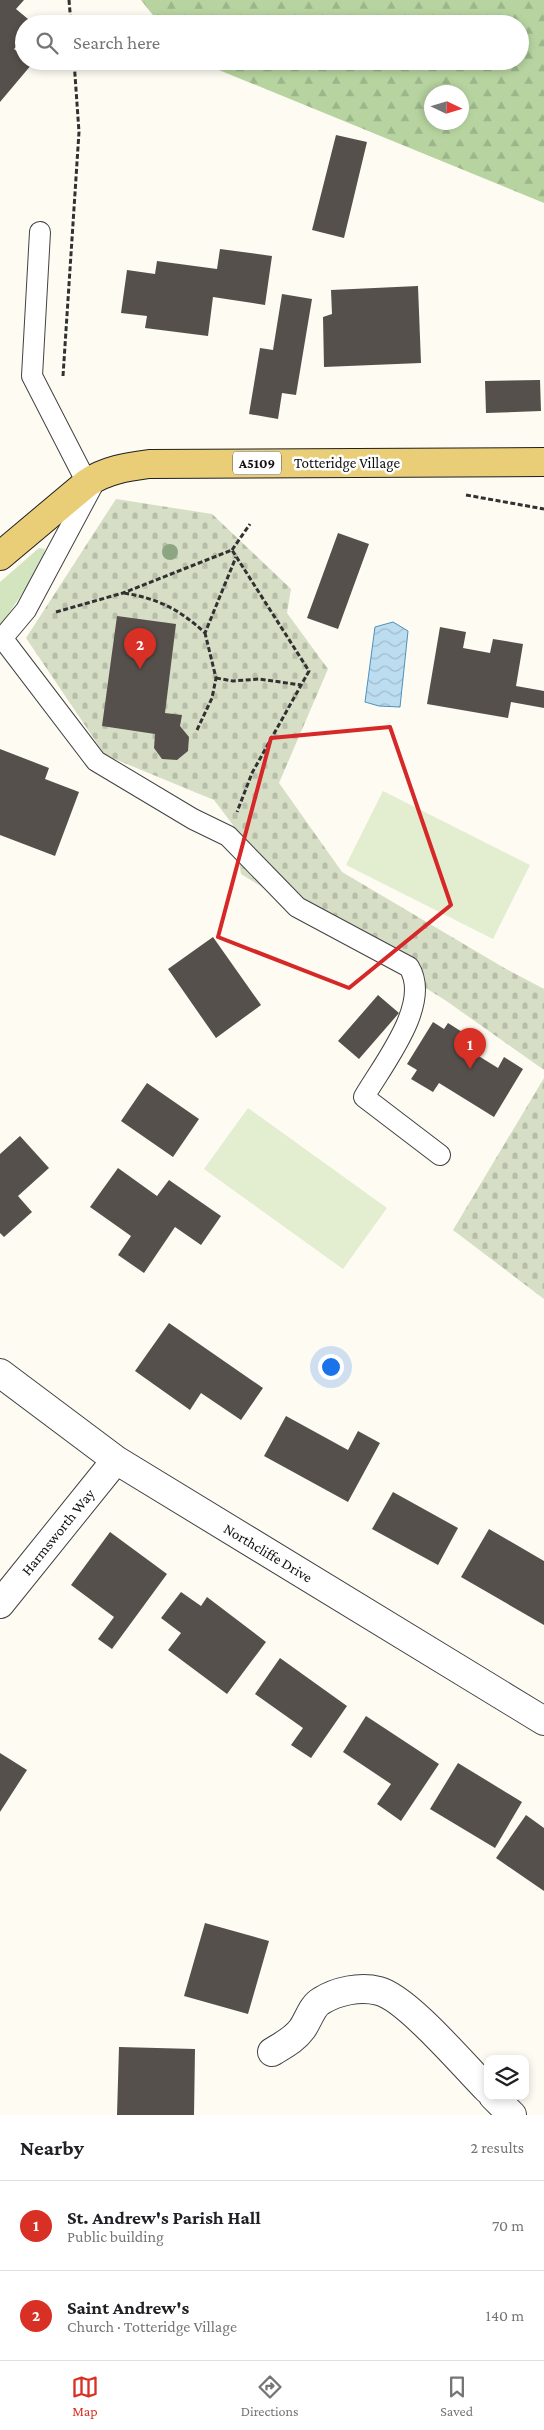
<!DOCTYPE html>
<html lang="en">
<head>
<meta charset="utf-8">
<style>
  body { margin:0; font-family:"Crimson Pro",serif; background:#f2f2f2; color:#202124 }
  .controls { position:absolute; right:15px; bottom:15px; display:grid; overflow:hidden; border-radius:10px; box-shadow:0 2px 8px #0003 }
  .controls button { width:45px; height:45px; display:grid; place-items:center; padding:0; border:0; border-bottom:1px solid #e0e0e0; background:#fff; color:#202124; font:25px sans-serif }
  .compass { position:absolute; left:424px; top:85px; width:45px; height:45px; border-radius:50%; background:#fff; box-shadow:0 2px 8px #0003; rotate:94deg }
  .you { position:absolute; left:330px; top:1366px; width:18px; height:18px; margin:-12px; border:4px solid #fff; border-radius:50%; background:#1a73e8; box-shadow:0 0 0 8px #1a73e833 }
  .badge { display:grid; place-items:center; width:32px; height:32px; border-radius:50%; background:#d93025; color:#fff; font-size:16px; font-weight:700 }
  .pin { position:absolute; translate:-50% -41px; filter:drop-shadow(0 1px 2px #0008) }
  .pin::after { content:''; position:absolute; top:26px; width:18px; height:15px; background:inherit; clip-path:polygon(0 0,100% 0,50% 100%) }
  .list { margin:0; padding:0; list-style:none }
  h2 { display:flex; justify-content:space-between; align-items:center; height:65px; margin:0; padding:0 20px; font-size:21px }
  h2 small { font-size:16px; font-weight:400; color:#757577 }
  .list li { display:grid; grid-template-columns:32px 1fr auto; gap:15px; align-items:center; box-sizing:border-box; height:90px; padding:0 20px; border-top:1px solid #e0e0e0 }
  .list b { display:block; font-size:19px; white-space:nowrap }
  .list p { margin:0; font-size:16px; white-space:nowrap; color:#757577 }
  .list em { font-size:16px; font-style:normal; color:#757577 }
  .icon { flex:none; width:28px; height:28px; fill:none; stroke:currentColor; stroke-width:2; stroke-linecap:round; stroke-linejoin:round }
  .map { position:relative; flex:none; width:544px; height:2115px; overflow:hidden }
  .search { position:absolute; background:#fff; box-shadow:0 2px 8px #0003; left:15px; right:15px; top:15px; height:55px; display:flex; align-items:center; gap:12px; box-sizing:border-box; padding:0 18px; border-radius:28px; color:#757577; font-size:19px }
  .sheet { height:245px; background:#fff }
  nav { display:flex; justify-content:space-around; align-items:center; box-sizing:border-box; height:70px; border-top:1px solid #e0e0e0; background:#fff; font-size:14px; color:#757577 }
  nav a { display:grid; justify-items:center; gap:2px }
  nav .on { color:#d93025 }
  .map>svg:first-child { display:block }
</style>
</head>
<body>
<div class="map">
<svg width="544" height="2115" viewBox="0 0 544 2115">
  <defs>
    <pattern id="forest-firs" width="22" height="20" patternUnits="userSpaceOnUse" patternTransform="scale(1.25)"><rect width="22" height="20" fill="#b7d4a0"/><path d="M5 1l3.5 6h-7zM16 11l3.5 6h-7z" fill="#9cb589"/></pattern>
    <pattern id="cemetery-stones" width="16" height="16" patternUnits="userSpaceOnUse" patternTransform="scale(1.25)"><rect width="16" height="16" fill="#d6dec5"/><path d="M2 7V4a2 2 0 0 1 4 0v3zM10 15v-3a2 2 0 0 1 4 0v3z" fill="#b6bda8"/></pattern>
    <pattern id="water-waves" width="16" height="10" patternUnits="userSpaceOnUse" patternTransform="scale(1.25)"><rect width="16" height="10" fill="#bcdcf0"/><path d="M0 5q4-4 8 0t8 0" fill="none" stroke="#a0bccd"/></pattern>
  </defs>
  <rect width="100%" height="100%" fill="#fdfbf2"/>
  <path fill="#d3e5bf" d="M39,548l6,1 -6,20 -39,57v-44z"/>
  <path fill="url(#forest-firs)" fill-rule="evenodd" d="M141,0h403v203l-347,-142h323v-37h-360zM432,92h30v30h-30z"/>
  <path fill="url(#cemetery-stones)" d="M116,499l96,15 79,75 -4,24 41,56 -49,114 63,89 164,97 38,20v81l-99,-70 -204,-126 -8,-49 -19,-25 -109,-45 -79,-117z
    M544,1078v221l-91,-69z"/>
  <path fill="#e3edd0" d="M383,791l147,74 -37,74 -147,-74z
    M248,1108l139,100 -44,61 -139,-100z"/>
  <path fill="url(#water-waves)" stroke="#4b91be" d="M393,622l15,9 -8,76 -21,-1 -14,-4 10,-75z"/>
  <path fill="#56504c" d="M0,0h24l-8,9 18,15h-10v14l-10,11 10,8v4l8,3 -32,38z
    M336,135l31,7 -23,96 -32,-8z
    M220,249l52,7 -7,49 -52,-8 -5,39 -63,-8 2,-12 -26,-3 6,-43 28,4 2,-13 60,8z
    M418,286l3,77 -97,4 -1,-50 9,-3 -1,-24z
    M282,294l30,5 -16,96 -14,-2 -4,26 -29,-5 11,-66 13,2z
    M540,380l1,31 -55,2 -1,-32z
    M338,533l31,11 -31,85 -31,-11z
    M117,616l59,8 -11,89 17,2 -2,11 9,11 -1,14 -11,9 -15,-1 -8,-11 1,-14 -53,-8z
    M440,627l26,5 -3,16 27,5 3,-14 30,5 -7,42 28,5v17l-33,-6 -3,16 -81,-14z
    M0,749l49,19 -4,11 34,13 -24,64 -55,-21z
    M213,937l48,68 -45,33 -48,-69z
    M378,995l21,18 -40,46 -21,-18z
    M433,1022l11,7 4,-6 22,14 -6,10 34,21 6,-11 19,12 -29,48 -55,-34 -6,9 -22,-13 6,-9 -10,-6z
    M147,1083l52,36 -26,38 -52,-36z
    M20,1136l29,32 -31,28 14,16 -28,25 -4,-4v-79z
    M118,1168l39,28 12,-16 52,36 -20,29 -26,-18 -31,46 -26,-18 13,-19 -41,-29z
    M169,1323l94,65 -22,32 -40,-27 -11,17 -55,-39z
    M286,1416l62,34 10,-19 22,12 -32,59 -84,-46z
    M393,1492l65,36 -20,37 -66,-36z
    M489,1529l55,32v64l-83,-48z
    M110,1532l57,42 -55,75 -14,-10 16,-22 -43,-32z
    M181,1592l20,14 6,-9 59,45 -39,52 -59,-44 13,-17 -20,-15z
    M280,1658l67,48 -36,52 -20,-13 12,-17 -48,-34z
    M366,1716l73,48 -38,57 -24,-17 14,-20 -48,-32z
    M0,1753l27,17 -27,42z
    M458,1763l64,39 -27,46 -65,-39z
    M526,1815l18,13v63l-48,-33z
    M205,1923l64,18 -21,73 -64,-18z
    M119,2047l76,2 -1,66h-77z"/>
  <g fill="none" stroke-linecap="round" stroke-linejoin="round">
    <g stroke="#424242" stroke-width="22">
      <path id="lane" d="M40,232l-8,144 55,107
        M3,639l93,122 97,58 35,17 69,71 112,60c23,37 -26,97 -45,130l76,58
        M0,641l26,-31 69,-129"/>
    </g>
    <g stroke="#424242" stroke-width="30">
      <path id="street" d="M0,1373l116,87 428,261
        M0,1604l116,-144
        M272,2052c11,-7 22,-12 30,-23 6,-8 10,-23 19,-28 16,-10 39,-15 58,-10 28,7 86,76 109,99
        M493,2096l19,19"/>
    </g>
    <g stroke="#202020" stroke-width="30">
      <path id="primary" d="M0,556l87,-73c19,-13 40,-16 62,-19l395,-2"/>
    </g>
    <path stroke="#313131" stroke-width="3" stroke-dasharray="5 2.5" stroke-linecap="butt" d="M69,0l2,24
      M63,376l16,-244 -5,-71
      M466,495l78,14
      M232,550l18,-26
      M124,593c35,6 55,16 81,40l31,-76
      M56,612l67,-19 109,-43 77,121 -57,102 -15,39
      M216,678l17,3 26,-2 42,6
      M197,730l15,-32 4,-20 -11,-45"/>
    <use href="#lane" stroke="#fff" stroke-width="20"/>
    <use href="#street" stroke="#fff" stroke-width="28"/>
    <use href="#primary" stroke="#e9cd77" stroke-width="28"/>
  </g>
  <circle fill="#8da682" cx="170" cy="552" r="8"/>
  <path fill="none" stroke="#d62828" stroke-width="4" stroke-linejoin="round" d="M390,727l61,178 -102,83 -131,-51 53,-199z"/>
  <g text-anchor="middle" stroke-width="5" stroke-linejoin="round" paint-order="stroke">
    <rect fill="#fff" stroke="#575757" stroke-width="1" x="233" y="451.5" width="48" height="23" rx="4"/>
    <g font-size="14" font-weight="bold" fill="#0f0f0f">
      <text x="257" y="468">A5109</text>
    </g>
    <g font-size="15" fill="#0f0f0f" stroke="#fff">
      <text x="347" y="468">Totteridge Village</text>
      <text transform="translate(58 1532) rotate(-51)" y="5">Harmsworth Way</text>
      <text transform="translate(268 1553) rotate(31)" y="5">Northcliffe Drive</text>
    </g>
  </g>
</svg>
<div class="controls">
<button><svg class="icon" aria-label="layers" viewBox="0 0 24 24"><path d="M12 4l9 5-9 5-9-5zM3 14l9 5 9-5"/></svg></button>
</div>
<svg class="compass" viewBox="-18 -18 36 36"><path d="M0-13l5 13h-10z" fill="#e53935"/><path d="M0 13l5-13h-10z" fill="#757577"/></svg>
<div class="you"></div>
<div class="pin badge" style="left:470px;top:1069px">1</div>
<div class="pin badge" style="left:140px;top:669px">2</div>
<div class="search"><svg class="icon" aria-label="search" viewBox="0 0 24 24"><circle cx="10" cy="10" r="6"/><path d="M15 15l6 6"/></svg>Search here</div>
</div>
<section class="sheet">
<h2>Nearby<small>2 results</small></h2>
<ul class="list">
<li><span class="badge">1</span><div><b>St. Andrew's Parish Hall</b><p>Public building</p></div><em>70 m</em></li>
<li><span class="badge">2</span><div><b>Saint Andrew's</b><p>Church · Totteridge Village</p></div><em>140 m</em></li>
</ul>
</section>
<nav>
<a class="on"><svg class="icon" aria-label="map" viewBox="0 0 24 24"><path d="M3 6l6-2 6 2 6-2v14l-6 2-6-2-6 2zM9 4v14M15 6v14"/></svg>Map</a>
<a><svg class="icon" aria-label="directions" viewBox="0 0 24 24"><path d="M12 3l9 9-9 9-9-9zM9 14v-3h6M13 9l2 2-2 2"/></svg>Directions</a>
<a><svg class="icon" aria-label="saved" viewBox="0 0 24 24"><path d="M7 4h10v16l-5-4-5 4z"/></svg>Saved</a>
</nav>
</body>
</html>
